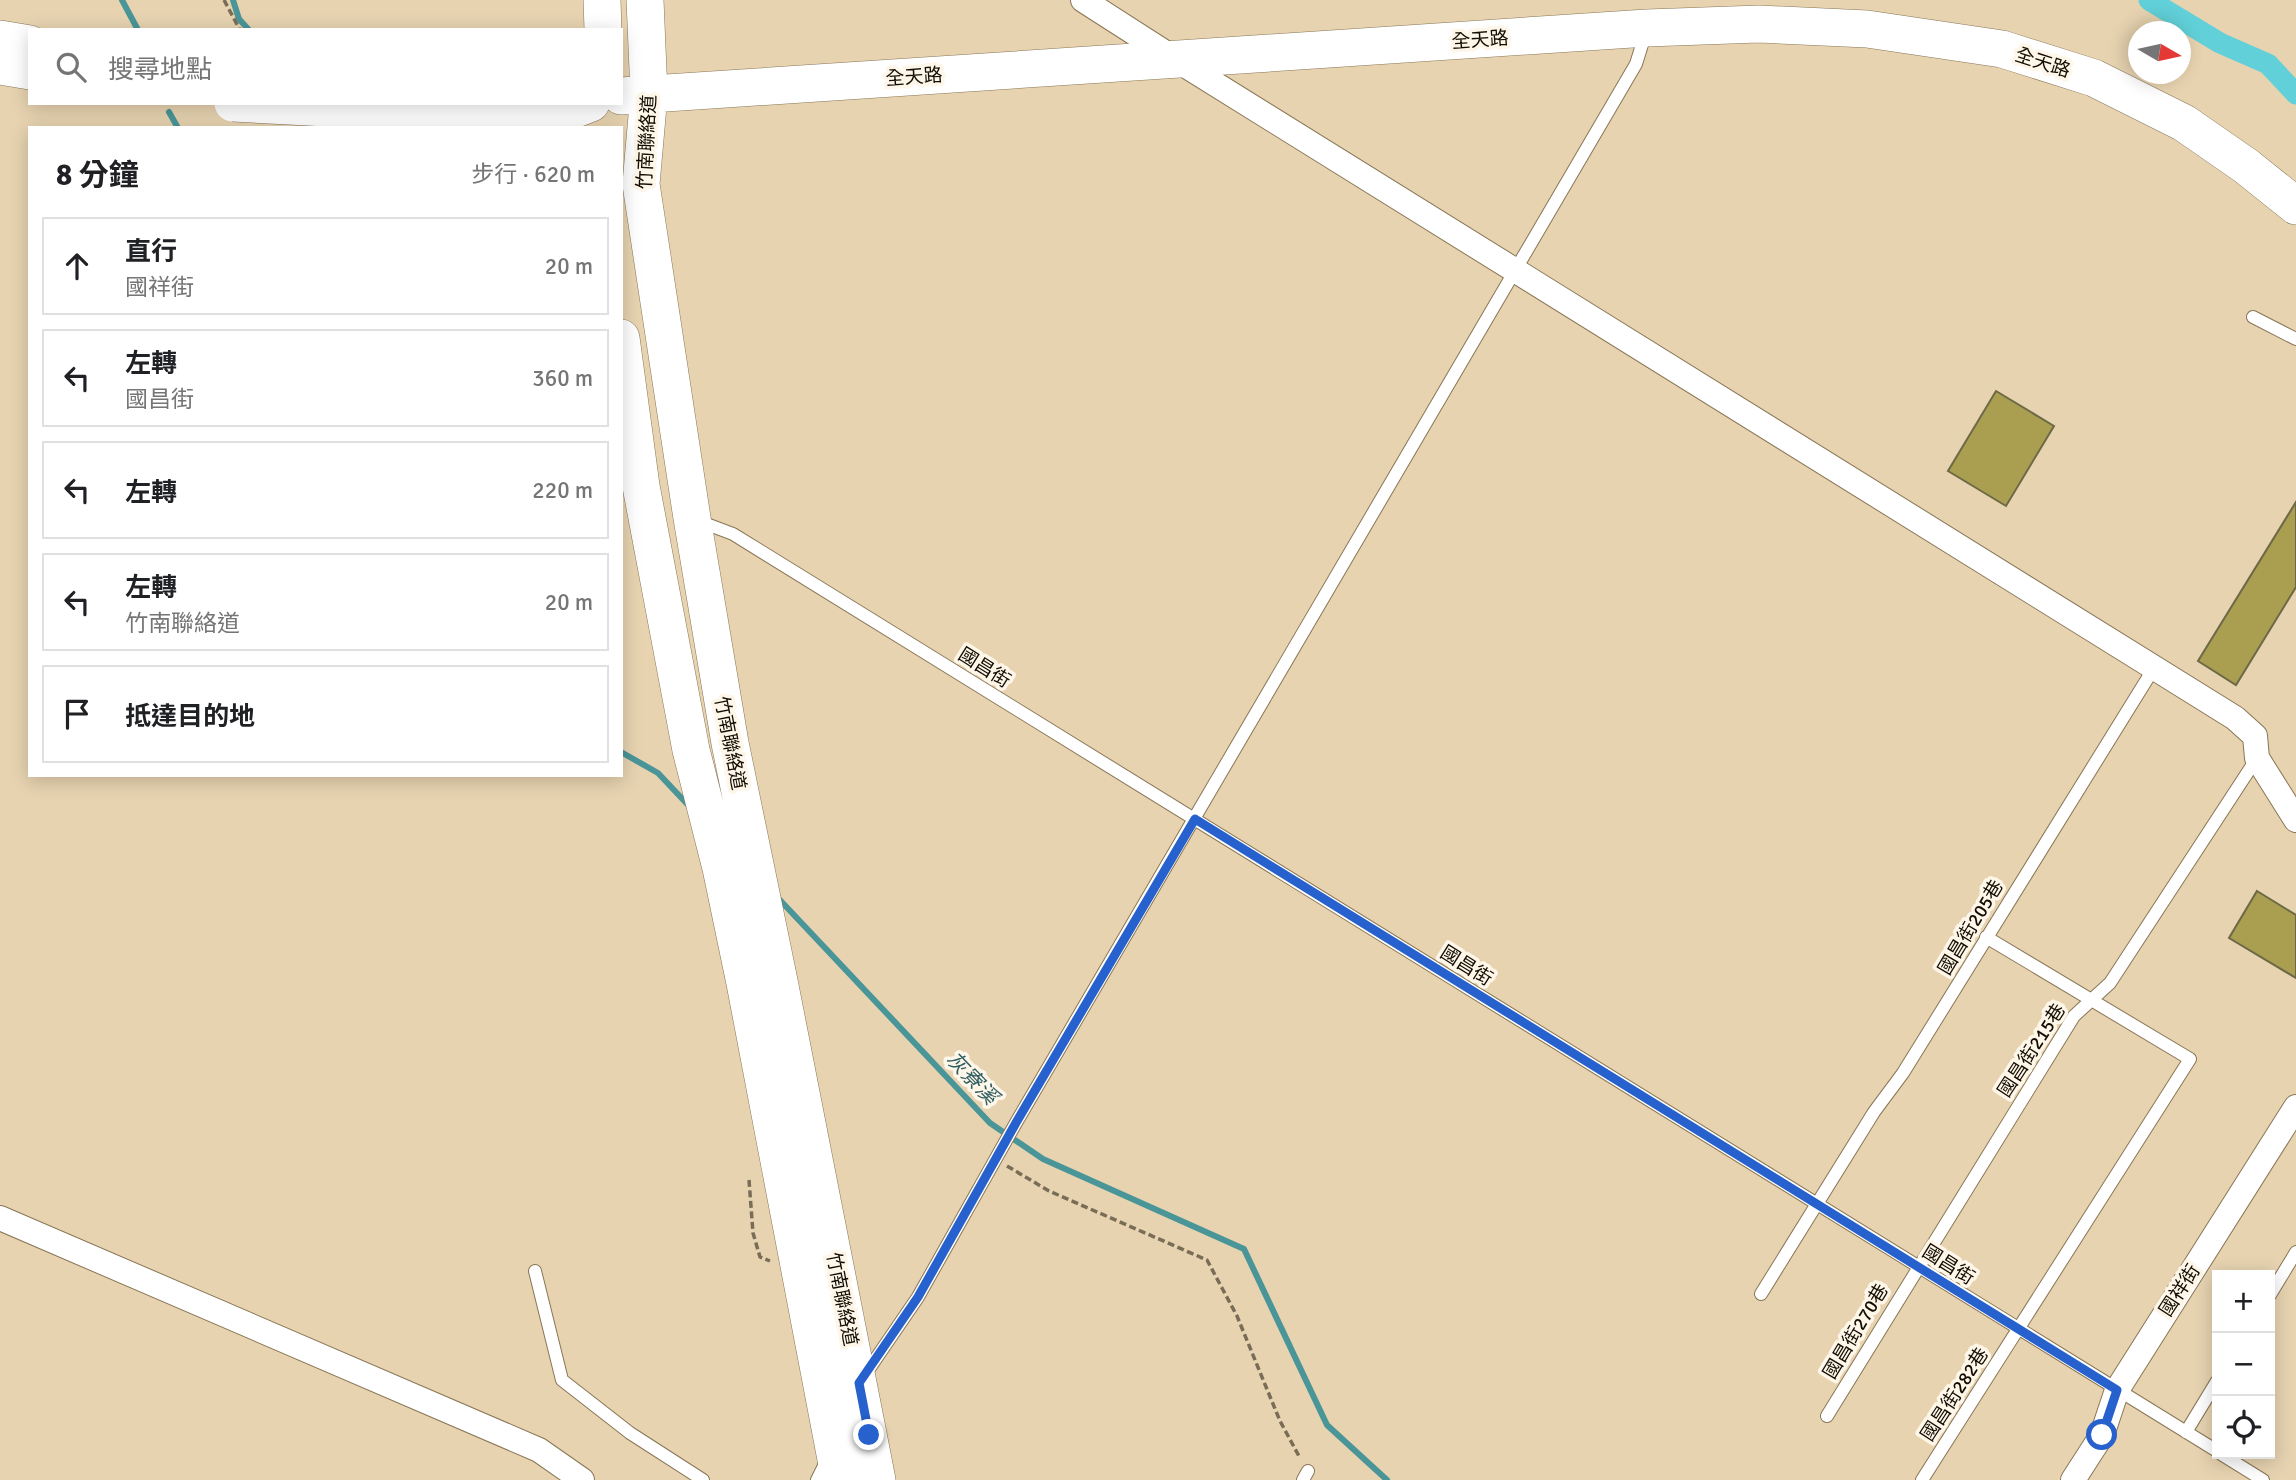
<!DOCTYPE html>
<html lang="zh-TW">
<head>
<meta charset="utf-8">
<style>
  body { margin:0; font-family:Signika,"Noto Sans TC",sans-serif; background:#f2f2f2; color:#202124 }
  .controls { position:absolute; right:21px; bottom:21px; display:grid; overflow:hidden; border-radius:0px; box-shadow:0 4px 18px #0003 }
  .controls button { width:63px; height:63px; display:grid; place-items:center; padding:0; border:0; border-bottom:2px solid #e0e0e0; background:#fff; color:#202124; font:35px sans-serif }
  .compass { position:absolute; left:2128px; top:21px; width:63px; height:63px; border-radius:50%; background:#fff; box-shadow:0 4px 18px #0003; rotate:99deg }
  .stop { position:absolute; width:21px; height:21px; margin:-16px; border:5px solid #2761ce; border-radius:50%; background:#fff }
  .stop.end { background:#2761ce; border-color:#fff; box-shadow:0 2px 7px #0008 }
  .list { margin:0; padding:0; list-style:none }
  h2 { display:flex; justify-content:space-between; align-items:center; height:91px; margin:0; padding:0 28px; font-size:30px }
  h2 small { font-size:23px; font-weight:400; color:#757577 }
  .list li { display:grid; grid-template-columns:46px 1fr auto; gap:21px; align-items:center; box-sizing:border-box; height:98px; margin:0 14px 14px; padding:0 14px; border:2px solid #e0e0e0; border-radius:0px }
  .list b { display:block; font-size:26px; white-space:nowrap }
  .list p { margin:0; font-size:23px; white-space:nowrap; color:#757577 }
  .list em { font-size:23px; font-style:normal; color:#757577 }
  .icon { flex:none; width:38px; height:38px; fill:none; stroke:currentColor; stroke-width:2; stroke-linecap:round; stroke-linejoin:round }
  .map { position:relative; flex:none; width:2296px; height:1480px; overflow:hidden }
  .search { position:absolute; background:#fff; box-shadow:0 4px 18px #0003; left:28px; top:28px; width:595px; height:77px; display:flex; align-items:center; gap:18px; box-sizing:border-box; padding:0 24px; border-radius:0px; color:#757577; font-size:26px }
  .panel { position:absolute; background:#fff; box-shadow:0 4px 18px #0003; left:28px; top:126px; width:595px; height:651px; border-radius:0px }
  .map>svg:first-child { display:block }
</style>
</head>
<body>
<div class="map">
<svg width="2296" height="1480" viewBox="0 0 2296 1480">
  <rect width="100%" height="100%" fill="#e7d3b0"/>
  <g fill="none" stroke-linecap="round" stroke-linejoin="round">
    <path stroke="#499598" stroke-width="6" d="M122,0l16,30
      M233,0l6,19 10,11
      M169,112l9,16
      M621,752l37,21 32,34
      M778,898l212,225 53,36 201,90 83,176 60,55"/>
    <path stroke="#61d0d8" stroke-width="21" d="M2149,0l71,43 48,21 28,30"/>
  </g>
  <path fill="#aa9f50" stroke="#6d6946" stroke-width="2" d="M1996,391l58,35 -48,80 -58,-35z
    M2296,502v85l-60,98 -38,-24z
    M2257,891l39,24v63l-67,-40z"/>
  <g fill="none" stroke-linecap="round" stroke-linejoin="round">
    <g stroke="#887656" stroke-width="14">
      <path id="lane" d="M2253,317l43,22
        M696,520l37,14 1484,917
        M535,1271l27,109 68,53 73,47
        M1761,1294l113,-182 29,-39 251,-405
        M2270,1295l26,-43
        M864,1376l54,-79 99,-176 619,-1057 10,-32
        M1827,1416l247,-400 36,-33 147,-225
        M2186,1432l31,-51
        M2221,1454l42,26
        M817,1480l10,-20
        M1303,1480l5,-9
        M1922,1480l268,-421 -204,-122"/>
    </g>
    <g stroke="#887656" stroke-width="26">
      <path id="street" d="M1083,0l92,59 1060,659 20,18 2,22 39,62
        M0,1218l539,232 43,30
        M2073,1480l29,-45 15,-45 179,-283"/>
    </g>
    <g stroke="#887656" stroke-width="38">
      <path id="primary" d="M602,0l1,30
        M645,0l4,94 -8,90 51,334 38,225 49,238 98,499
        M0,39l30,5
        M0,66l30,5
        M621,96l1026,-68 112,-4 108,5 135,20 92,29 90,45 62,43 50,40
        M423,113l140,1 28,-11
        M621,338l20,148 50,264 30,118 24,115 95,497"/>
    </g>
    <path stroke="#7a6d57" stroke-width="3.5" stroke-dasharray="7 3.5" stroke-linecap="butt" d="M224,0l16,30
      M1007,1166l42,25 158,69 30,56 43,105 20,37
      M749,1180l4,53 7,24 10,4"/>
    <use href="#lane" stroke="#fff" stroke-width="12"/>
    <use href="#street" stroke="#fff" stroke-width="24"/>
    <use href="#primary" stroke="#fff" stroke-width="37"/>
    <g stroke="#887656" stroke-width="38" stroke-linecap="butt">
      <path id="primary-bridge" d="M233,103l190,10"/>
    </g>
    <use href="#primary-bridge" stroke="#fff" stroke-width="37"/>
  </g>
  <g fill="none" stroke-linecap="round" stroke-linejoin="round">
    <path stroke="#2761ce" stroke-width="9" d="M869,1435l-10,-52 59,-86 99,-176 178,-302 922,571 -15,45"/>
  </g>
  <g text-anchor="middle" stroke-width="7" stroke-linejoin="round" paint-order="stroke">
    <g font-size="19" fill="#120c02" stroke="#fef6e8">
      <text transform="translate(1480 39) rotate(-4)" y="7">全天路</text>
      <text transform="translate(2043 62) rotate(18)" y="7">全天路</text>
      <text transform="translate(914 76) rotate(-4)" y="7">全天路</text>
      <text transform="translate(646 142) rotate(-87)" y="7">竹南聯絡道</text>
      <text transform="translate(985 667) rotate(32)" y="7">國昌街</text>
      <text transform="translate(731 743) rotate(79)" y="7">竹南聯絡道</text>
      <text transform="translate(1970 927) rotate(-59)" y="7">國昌街205巷</text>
      <text transform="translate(1467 965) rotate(32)" y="7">國昌街</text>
      <text transform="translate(2031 1050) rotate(-57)" y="7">國昌街215巷</text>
      <text transform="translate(1949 1264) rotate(32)" y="7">國昌街</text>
      <text transform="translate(2179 1290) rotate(-57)" y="7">國祥街</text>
      <text transform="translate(843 1299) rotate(79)" y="7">竹南聯絡道</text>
      <text transform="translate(1855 1331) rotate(-59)" y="7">國昌街270巷</text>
      <text transform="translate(1954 1394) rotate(-57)" y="7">國昌街282巷</text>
    </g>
    <g font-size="21" font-style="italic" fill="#2e5e62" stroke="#fef6e8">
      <text transform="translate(972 1078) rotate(46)" y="7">灰寮溪</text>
    </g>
  </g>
</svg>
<div class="controls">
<button>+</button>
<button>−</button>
<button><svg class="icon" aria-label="locate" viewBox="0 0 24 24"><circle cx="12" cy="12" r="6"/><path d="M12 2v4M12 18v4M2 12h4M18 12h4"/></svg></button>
</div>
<svg class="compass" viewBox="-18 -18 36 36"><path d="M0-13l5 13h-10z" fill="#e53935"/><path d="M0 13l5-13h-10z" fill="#757577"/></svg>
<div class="stop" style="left:2102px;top:1435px"></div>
<div class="stop end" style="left:869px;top:1435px"></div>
<div class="search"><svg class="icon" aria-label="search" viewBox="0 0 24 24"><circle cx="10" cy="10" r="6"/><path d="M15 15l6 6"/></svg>搜尋地點</div>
<section class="panel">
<h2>8 分鐘<small>步行 · 620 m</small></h2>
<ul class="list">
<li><svg class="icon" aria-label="ahead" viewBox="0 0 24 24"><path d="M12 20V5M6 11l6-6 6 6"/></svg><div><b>直行</b><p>國祥街</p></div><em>20 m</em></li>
<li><svg class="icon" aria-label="left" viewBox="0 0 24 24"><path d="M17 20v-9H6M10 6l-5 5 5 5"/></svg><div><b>左轉</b><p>國昌街</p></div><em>360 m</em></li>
<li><svg class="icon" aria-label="left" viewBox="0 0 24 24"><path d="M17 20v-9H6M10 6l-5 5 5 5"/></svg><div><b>左轉</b></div><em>220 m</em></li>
<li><svg class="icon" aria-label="left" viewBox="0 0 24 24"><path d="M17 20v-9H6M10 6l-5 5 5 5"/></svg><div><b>左轉</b><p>竹南聯絡道</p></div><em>20 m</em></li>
<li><svg class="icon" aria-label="arrive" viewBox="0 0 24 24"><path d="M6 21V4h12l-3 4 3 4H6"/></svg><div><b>抵達目的地</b></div></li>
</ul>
</section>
</div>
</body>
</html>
